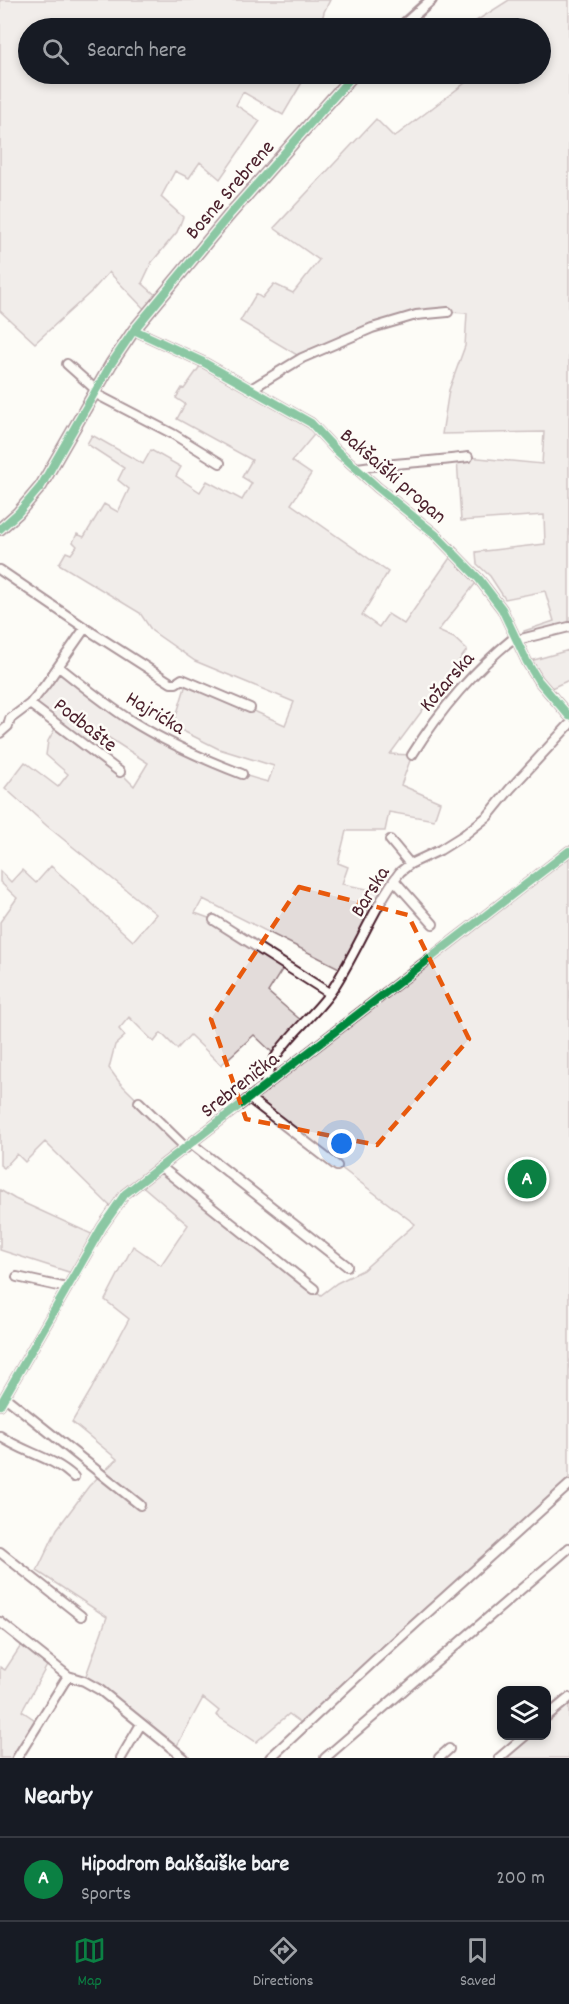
<!DOCTYPE html>
<html lang="en">
<head>
<meta charset="utf-8">
<style>
  body { margin:0; font-family:Dekko,sans-serif; background:#20242c; color:#f1f3f6 }
  .controls { position:absolute; right:18px; bottom:18px; display:grid; overflow:hidden; border-radius:12px; box-shadow:0 3px 9px #0003 }
  .controls button { width:54px; height:54px; display:grid; place-items:center; padding:0; border:0; border-bottom:2px solid #363941; background:#171b24; color:#f1f3f6; font:30px sans-serif }
  .you { position:absolute; left:342px; top:1144px; width:21px; height:21px; margin:-15px; border:4px solid #fff; border-radius:50%; background:#1a73e8; box-shadow:0 0 0 9px #1a73e833 }
  .badge { display:grid; place-items:center; width:39px; height:39px; border-radius:50%; background:#0b8043; color:#fff; font-size:20px; font-weight:700 }
  .pin { position:absolute; translate:-50% -50%; border:3px solid #fff; box-shadow:0 2px 6px #0006 }
  .list { margin:0; padding:0; list-style:none }
  h2 { display:flex; justify-content:space-between; align-items:center; height:78px; margin:0; padding:0 24px; font-size:26px }
  h2 small { font-size:20px; font-weight:400; color:#9ea1a6 }
  .list li { display:grid; grid-template-columns:39px 1fr auto; gap:18px; align-items:center; box-sizing:border-box; height:84px; padding:0 24px; border-top:2px solid #363941 }
  .list b { display:block; font-size:22px; white-space:nowrap }
  .list p { margin:0; font-size:20px; white-space:nowrap; color:#9ea1a6 }
  .list em { font-size:20px; font-style:normal; color:#9ea1a6 }
  .icon { flex:none; width:33px; height:33px; fill:none; stroke:currentColor; stroke-width:2; stroke-linecap:round; stroke-linejoin:round }
  .map { position:relative; flex:none; width:569px; height:1758px; overflow:hidden }
  .search { position:absolute; background:#171b24; box-shadow:0 3px 9px #0003; left:18px; right:18px; top:18px; height:66px; display:flex; align-items:center; gap:15px; box-sizing:border-box; padding:0 21px; border-radius:33px; color:#9ea1a6; font-size:22px }
  .sheet { height:162px; background:#171b24 }
  nav { display:flex; justify-content:space-around; align-items:center; box-sizing:border-box; height:84px; border-top:2px solid #363941; background:#171b24; font-size:16px; color:#9ea1a6 }
  nav a { display:grid; justify-items:center; gap:3px }
  nav .on { color:#0b8043 }
  .map>svg:first-child { display:block }
</style>
</head>
<body>
<div class="map">
<svg width="569" height="1758" viewBox="0 0 569 1758">
  <rect width="100%" height="100%" fill="#fdfcf7"/>
  <filter id="ink" filterUnits="userSpaceOnUse"><feTurbulence type="fractalNoise" baseFrequency=".0167" numOctaves="2"/><feDisplacementMap in="SourceGraphic" scale="12" xChannelSelector="R" yChannelSelector="G"/><feConvolveMatrix kernelMatrix="1 2 1 2 8 2 1 2 1" color-interpolation-filters="sRGB"/></filter>
  <g filter="url(#ink)">
    <path fill="#e3dcda" stroke="#967e82" stroke-width="1.5" fill-rule="evenodd" d="M0,0h330l-6,12 -4,16h-292v46h279l-24,41 -40,-23 -7,13 24,16 -40,58 -20,-17 -11,16 -14,-7 -14,26 22,20 -6,15 -25,30 -10,21 18,16 -12,14 -39,-41 -17,19 -57,52 -35,-32z
      M509,0h60v627l-43,11 -2,-7 30,-10 -9,-30 -40,8 -15,-23 -13,-12 -1,-12 69,-8 -1,-29 -83,6 -4,-63 11,-1 74,7 2,-32 -102,2 7,-44 16,-44 2,-33 -19,-1 -32,3 -114,43 -62,-37 16,-27 6,4 12,-14 19,9 26,-33 -45,-32 102,-109 18,18 83,-63h63v-46h-75z
      M203,362l115,68 -26,31 19,13 -20,30 97,68 -26,43 17,12 9,-13 16,10 50,-72 25,27 -41,52 16,7 13,12 -77,104 22,1 -11,30 39,17 -6,18 -45,-8 -4,19h-39l-8,32 10,4 -6,17 45,9 -44,77 -140,-71 -8,14 19,7 71,45 -17,27 35,30 -28,33 -21,-20 -33,30 -31,-30 -13,14 -16,-16 -7,9 -25,-25 -10,12 6,7 -10,9 -6,23 11,15 66,65 -25,20 160,127 16,-12 26,-13 52,-46 -166,-126 320,-247v636l-266,237 -14,-10 -33,28 -40,-27 3,-4 -16,-13 -29,53 -90,-70 23,-64 -70,-46 20,-42 32,-43 28,-27 -45,-37 19,-32 38,-71 -24,-19 28,-54 28,19 27,-40 -49,-42 -26,26 -68,-67 -20,20 -8,-8 -13,14 -4,-3v-243l17,-24 -17,-16v-11l11,11 11,-12 14,13 15,-17 82,75 23,-27 -109,-88 -42,-38 20,-26 33,25 10,-13 -22,-19 2,-14 9,-16 -27,-21 29,-37c63,48 132,96 209,115l6,-16 -55,-17 -46,-23 14,-45 98,44 9,-23 -99,-41 -43,-30 -12,-18 -81,-49 7,-12 5,2 6,-8 -4,-4 4,-8 7,3 20,-33 14,8 11,-23 -11,-9 6,-12 -37,-24 5,-9 51,29 8,-14 30,17 -5,9 24,16 7,-11 35,19 10,-17 -10,-6 10,-17 -75,-41 8,-15 -9,-6 6,-10 2,1zM100,732l48,31 -14,23 -14,-14 -32,-22z
      M569,650v30l-22,10 -20,-28z
      M0,1190l15,9 81,37 -21,38 -75,-24z
      M24,1641l25,21 -27,49 16,11 -21,36h-17v-91l5,3z
      M569,1699v59h-63l24,-22h16l1,-16z"/>
    <g fill="none" stroke-linecap="round" stroke-linejoin="round">
      <g stroke="#4a1f2b" stroke-width="12">
        <path id="minor" d="M134,330l69,32 108,61 25,27 41,37 58,47 44,45 23,30 25,53 11,18 31,36
          M67,364l29,26
          M251,389l51,-31 70,-30 44,-13 32,-3
          M94,393l79,41 47,29
          M356,468c37,-5 75,-6 112,-11
          M0,570l85,58 -39,56 -16,20 -20,15 -2,7 -8,7
          M85,628l86,55h5l6,-4 68,29
          M517,640l52,-13
          M59,667c23,18 46,37 71,53 35,22 73,39 112,54
          M30,704l90,68
          M412,755c28,-45 62,-85 103,-118
          M390,840l20,24
          M394,880l39,44
          M214,920l115,73
          M264,1087c7,-41 43,-62 66,-94 26,-38 42,-84 70,-121l10,-8 30,-14 24,-15 24,-19 22,-27 59,-64
          M249,1098l88,68
          M139,1102l47,46
          M192,1144l155,122
          M161,1167l153,122
          M17,1277l50,11
          M5,1397l135,108
          M0,1405l102,-178 23,-33 444,-343
          M0,1436c24,17 51,20 74,41
          M0,1552l81,64
          M0,1622l68,54 16,5 16,9 84,68
          M546,1717l23,-19
          M17,1758l51,-82
          M121,1758l20,-34
          M270,1758l104,-97 195,-176
          M325,1758l244,-210
          M439,1758l10,-9
          M499,1758l26,-22"/>
      </g>
      <g stroke="#4a1f2b" stroke-width="14">
        <path id="tertiary" d="M400,28l31,-28
          M0,529l18,-16 23,-27 70,-122 23,-34 97,-117 123,-139"/>
      </g>
      <use href="#minor" stroke="#fdfcf7" stroke-width="8"/>
      <use href="#tertiary" stroke="#fdfcf7" stroke-width="9"/>
      <g stroke="#fdfcf7" stroke-width="11">
        <path id="cycleway" d="M134,330l69,32 108,61 25,27 41,37 58,47 44,45 23,30 25,53 11,18 31,36
          M0,529l18,-16 23,-27 70,-122 23,-34 97,-117 123,-139
          M0,1405l102,-178 23,-33 444,-343"/>
      </g>
      <use href="#cycleway" stroke="#00873e" stroke-width="8"/>
    </g>
  </g>
  <path d="M0 0H569V1758H0ZM299,887l109,28 61,124 -92,106 -131,-26 -35,-100z" fill="#fdfcf7" fill-opacity=".55" fill-rule="evenodd"/>
  <path fill="none" stroke="#e8590c" stroke-width="4.5" stroke-dasharray="12 8" stroke-linejoin="round" d="M299,887l109,28 61,124 -92,106 -131,-26 -35,-100z"/>
  <g text-anchor="middle" stroke-width="5" stroke-linejoin="round" paint-order="stroke">
    <g font-size="21" fill="#4a1f2b" stroke="#fdfcf7">
      <text transform="translate(229 189) rotate(-49)" y="7">Bosne Srebrene</text>
      <text transform="translate(394 475) rotate(41)" y="7">Bakšaiški progan</text>
      <text transform="translate(446 681) rotate(-49)" y="7">Kožarska</text>
      <text transform="translate(156 712) rotate(31)" y="7">Hajrićka</text>
      <text transform="translate(86 724) rotate(38)" y="7">Podbašte</text>
      <text transform="translate(369 891) rotate(-58)" y="7">Barska</text>
      <text transform="translate(239 1084) rotate(-38)" y="7">Srebrenička</text>
    </g>
  </g>
</svg>
<div class="controls">
<button><svg class="icon" aria-label="layers" viewBox="0 0 24 24"><path d="M12 4l9 5-9 5-9-5zM3 14l9 5 9-5"/></svg></button>
</div>
<div class="you"></div>
<div class="pin badge" style="left:527px;top:1179px">A</div>
<div class="search"><svg class="icon" aria-label="search" viewBox="0 0 24 24"><circle cx="10" cy="10" r="6"/><path d="M15 15l6 6"/></svg>Search here</div>
</div>
<section class="sheet">
<h2>Nearby<small></small></h2>
<ul class="list">
<li><span class="badge">A</span><div><b>Hipodrom Bakšaiške bare</b><p>Sports</p></div><em>200 m</em></li>
</ul>
</section>
<nav>
<a class="on"><svg class="icon" aria-label="map" viewBox="0 0 24 24"><path d="M3 6l6-2 6 2 6-2v14l-6 2-6-2-6 2zM9 4v14M15 6v14"/></svg>Map</a>
<a><svg class="icon" aria-label="directions" viewBox="0 0 24 24"><path d="M12 3l9 9-9 9-9-9zM9 14v-3h6M13 9l2 2-2 2"/></svg>Directions</a>
<a><svg class="icon" aria-label="saved" viewBox="0 0 24 24"><path d="M7 4h10v16l-5-4-5 4z"/></svg>Saved</a>
</nav>
</body>
</html>
